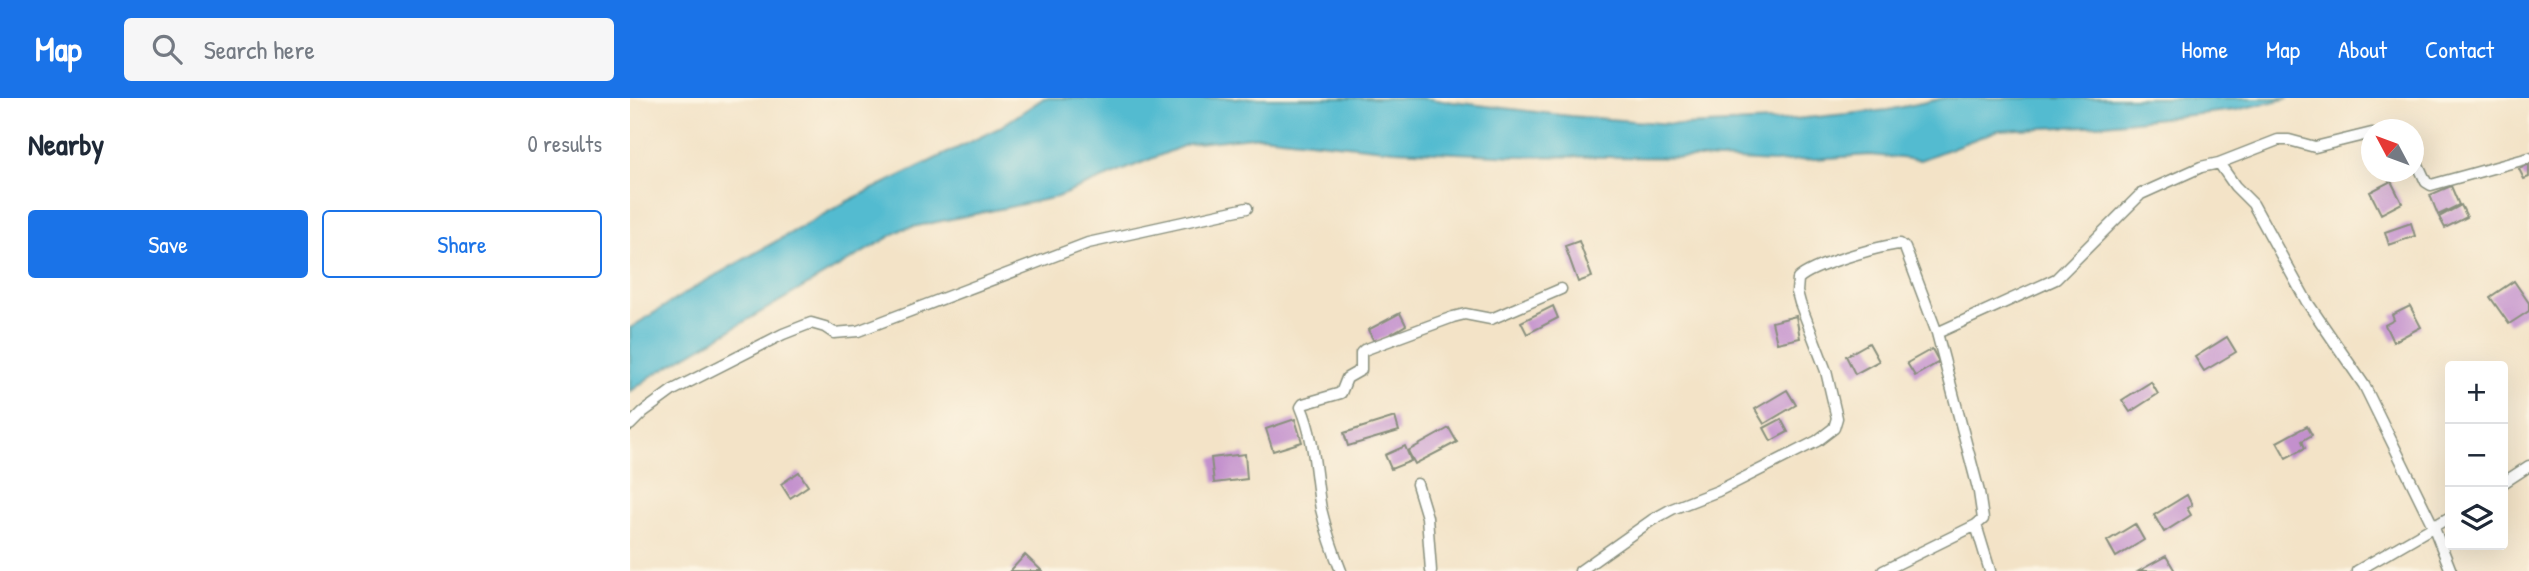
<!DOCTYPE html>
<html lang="en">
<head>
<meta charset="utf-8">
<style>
  body { margin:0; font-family:"Patrick Hand",sans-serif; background:#f6f6f7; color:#1f2937 }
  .controls { position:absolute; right:21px; bottom:21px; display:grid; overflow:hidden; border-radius:7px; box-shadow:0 7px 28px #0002 }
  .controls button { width:63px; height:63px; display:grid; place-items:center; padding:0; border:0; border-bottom:2px solid #e0e1e3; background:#fff; color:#1f2937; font:35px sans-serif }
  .compass { position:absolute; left:1731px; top:21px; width:63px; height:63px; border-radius:50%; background:#fff; box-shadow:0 7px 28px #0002; rotate:311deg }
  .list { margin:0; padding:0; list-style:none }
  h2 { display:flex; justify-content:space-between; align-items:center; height:91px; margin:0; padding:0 28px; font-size:30px }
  h2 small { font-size:23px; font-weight:400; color:#747a83 }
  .actions { display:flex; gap:14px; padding:21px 28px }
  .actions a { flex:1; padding:16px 0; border:2px solid #1a73e8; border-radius:7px; text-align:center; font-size:24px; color:#1a73e8 }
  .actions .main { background:#1a73e8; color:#fff }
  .icon { flex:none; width:38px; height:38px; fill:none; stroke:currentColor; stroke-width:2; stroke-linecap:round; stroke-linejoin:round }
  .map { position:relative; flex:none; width:1899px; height:473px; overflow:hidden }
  header { display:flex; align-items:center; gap:42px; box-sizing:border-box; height:98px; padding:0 35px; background:#1a73e8; color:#fff }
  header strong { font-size:33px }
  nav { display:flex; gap:38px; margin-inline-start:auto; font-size:24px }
  .search { width:490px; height:63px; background:#f6f6f7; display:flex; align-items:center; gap:18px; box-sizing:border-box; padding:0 24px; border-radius:7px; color:#747a83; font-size:26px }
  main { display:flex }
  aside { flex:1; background:#fff }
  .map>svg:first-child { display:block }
</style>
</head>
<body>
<header>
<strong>Map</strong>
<div class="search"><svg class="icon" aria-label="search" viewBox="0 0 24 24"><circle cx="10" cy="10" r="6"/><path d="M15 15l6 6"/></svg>Search here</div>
<nav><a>Home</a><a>Map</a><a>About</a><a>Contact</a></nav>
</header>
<main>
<aside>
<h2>Nearby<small>0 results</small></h2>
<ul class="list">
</ul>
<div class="actions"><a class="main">Save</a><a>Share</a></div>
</aside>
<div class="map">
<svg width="1899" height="473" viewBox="0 0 1899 473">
  <rect width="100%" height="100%" fill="#fcf5e5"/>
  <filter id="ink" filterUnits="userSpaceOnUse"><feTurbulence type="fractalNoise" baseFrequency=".0143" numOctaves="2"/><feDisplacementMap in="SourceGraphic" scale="14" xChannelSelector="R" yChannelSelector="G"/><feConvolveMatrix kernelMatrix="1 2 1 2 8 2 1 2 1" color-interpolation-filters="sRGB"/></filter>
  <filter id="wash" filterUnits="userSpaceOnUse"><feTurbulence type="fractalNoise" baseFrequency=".00686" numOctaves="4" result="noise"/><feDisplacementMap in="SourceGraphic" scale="28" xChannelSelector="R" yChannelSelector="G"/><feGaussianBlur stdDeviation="1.57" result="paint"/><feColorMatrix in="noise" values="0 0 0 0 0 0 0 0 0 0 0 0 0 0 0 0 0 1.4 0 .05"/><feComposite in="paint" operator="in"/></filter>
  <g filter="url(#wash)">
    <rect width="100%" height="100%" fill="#f3e3c7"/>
    <path fill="#53bbd0" stroke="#397c82" stroke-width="2" d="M414,0h376l150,18 114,9 90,-4 114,-11 57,-12h344l-53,12 -149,16 -88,4 -79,30 -50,-5 -97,7 -70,-4 -185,-2 -124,-6 -133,-14 -73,8 -131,53 -154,32 -253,148 -20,15v-64l70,-44 146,-82 151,-73z"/>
    <g id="blocks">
      <path fill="#c390cd" d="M1899,66v13l-5,2 -5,-10z
        M1761,83l11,22 -21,11 -11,-22z
        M1821,88l8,19 -21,10 -8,-20z
        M1831,107l6,12 -22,11 -6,-11z
        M1781,125l4,13 -26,9 -4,-13z
        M949,143l13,36 -14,5 -13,-36z
        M1884,183l15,22v8l-20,13 -19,-27z
        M923,208l5,12 -31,16 -6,-12z
        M1780,208l11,21 -28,15 -8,-17 9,-5 -2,-5z
        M770,215l6,12 -31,18 -7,-13z
        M1166,218l4,22 -23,5 -5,-21z
        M1597,239l9,15 -32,19 -9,-14z
        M1239,245l10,18 -24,13 -9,-18z
        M1302,251l7,13 -24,14 -8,-13z
        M1521,284l7,12 -28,18 -8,-12z
        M1157,292l9,15 -32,19 -9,-15z
        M765,319l4,14 -51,15 -4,-13z
        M665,321l7,23 -29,9 -7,-22z
        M1151,321l7,13 -17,9 -7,-13z
        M1677,328l5,9 -10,6 3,7 -19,10 -9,-16z
        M819,330l8,14 -42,22 -7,-13z
        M775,348l6,15 -20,8 -6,-14z
        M615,356l2,25 -33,4 -3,-25z
        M169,374l9,14 -18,12 -9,-14z
        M1557,397l5,10 -5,3 4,7 -27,17 -10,-17z
        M1505,426l9,16 -28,17 -9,-16z
        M395,457l17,16h-32z
        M1536,458l9,15h-36z"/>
    </g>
  </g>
  <g filter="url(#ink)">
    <use href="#blocks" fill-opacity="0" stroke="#89907e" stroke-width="2"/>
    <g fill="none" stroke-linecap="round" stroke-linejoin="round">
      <g stroke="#89907e" stroke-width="13">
        <path id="street" d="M1760,32h1
          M1784,58l12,26 5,3 98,-27
          M1589,65l59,-23h11l26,7 57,-14
          M1307,235l119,-54 85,-85 60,-27 18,-4 16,23 18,18 54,98 57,83 70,143 17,43
          M0,327l13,-13 30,-22 110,-56 28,-11 14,4 9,6 24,-2 230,-88 159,-35
          M1873,385l26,-17
          M787,386l10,33 4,54
          M711,473c-8,-20 -15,-41 -20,-62 -6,-34 -6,-69 -20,-102l2,-3 38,-11 6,-15 14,-8v-17l3,-3 89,-33 12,-3 26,5 70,-30
          M950,473l72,-51 20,-11 46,-18 99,-50 17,-13 3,-10 -11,-47 -26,-68 -3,-11 1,-13c14,-14 82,-33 102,-35l5,4 32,85 42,159 4,27 -7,6 14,46
          M1253,473l93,-46
          M1727,473l93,-54"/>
      </g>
      <use href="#street" stroke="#fff" stroke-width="10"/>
    </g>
  </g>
</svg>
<div class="controls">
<button>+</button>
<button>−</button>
<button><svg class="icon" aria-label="layers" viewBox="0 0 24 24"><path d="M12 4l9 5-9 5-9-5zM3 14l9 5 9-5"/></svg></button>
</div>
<svg class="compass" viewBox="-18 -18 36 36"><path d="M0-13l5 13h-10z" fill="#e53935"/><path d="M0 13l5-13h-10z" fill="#747a83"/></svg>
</div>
</main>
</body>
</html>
